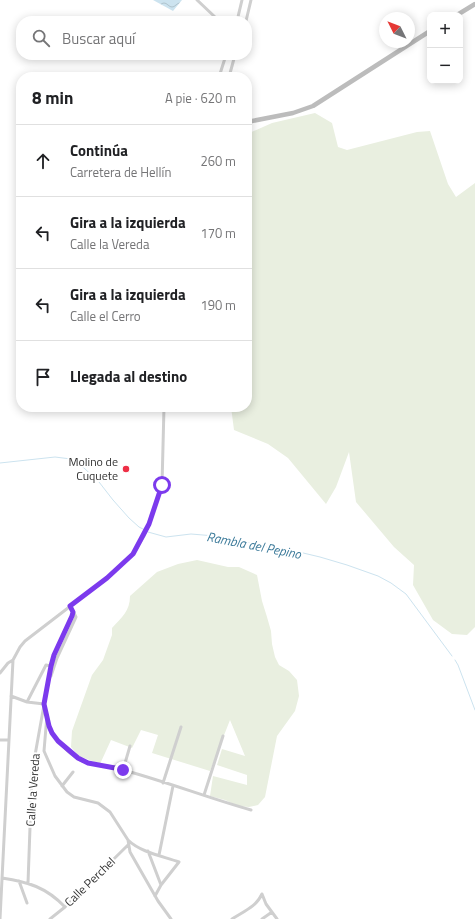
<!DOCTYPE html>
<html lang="es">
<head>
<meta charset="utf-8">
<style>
  body { margin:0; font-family:"Titillium Web",sans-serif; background:#f6f6f6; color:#202124 }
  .controls { position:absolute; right:12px; top:12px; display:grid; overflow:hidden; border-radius:8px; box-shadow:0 2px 10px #0003 }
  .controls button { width:36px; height:36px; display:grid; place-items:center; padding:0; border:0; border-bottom:1px solid #e0e0e0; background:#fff; color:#202124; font:20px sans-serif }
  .compass { position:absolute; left:379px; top:12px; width:36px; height:36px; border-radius:50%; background:#fff; box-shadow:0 2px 10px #0003; rotate:312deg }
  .stop { position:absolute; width:12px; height:12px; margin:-9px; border:3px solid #7c3aed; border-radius:50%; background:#fff }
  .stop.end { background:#7c3aed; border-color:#fff; box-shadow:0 1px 4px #0008 }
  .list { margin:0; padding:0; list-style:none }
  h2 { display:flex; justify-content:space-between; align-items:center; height:52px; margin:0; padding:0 16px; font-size:17px }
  h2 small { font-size:13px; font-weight:400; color:#757577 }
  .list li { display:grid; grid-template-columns:26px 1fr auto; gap:12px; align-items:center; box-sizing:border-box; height:72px; padding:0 16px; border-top:1px solid #e0e0e0 }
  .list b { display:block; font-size:15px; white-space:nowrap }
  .list p { margin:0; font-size:13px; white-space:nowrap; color:#757577 }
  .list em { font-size:13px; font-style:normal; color:#757577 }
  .icon { flex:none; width:22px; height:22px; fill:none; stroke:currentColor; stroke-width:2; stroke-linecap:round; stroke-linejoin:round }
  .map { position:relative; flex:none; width:475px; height:919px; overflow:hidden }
  .search { position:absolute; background:#fff; box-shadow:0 2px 10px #0003; left:16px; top:16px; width:236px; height:44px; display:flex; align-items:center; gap:10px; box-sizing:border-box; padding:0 14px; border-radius:16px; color:#757577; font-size:15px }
  .panel { position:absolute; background:#fff; box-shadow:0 2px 10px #0003; left:16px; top:72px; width:236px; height:340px; border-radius:16px }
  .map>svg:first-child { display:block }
</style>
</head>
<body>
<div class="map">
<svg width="475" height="919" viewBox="0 0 475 919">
  <defs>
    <pattern id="water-waves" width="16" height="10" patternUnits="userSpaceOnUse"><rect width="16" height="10" fill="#cce3ef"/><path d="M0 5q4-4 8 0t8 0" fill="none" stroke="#b0c3cd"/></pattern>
  </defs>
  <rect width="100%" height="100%" fill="#fff"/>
  <path fill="#e9efe0" d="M315,113l17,10 6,24 9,3 70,-18 13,-1 18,53 8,13 19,-14v444l-8,8 -15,-1 -19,-14 -20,-35 1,-20 -20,-18 -38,-45 -7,-50 -13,35 -10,17 -38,-46 -20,-14 -34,-14 -3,-23h16v-273l25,-11z
    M197,560l31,7h11l18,8 5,26 5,16 4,14 1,13 3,13 4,8 10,6 8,9 2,16 -4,15 -18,25 -12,61 -7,8 -9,2 -11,-1 -13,-6 -15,-4 3,-20 34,9v-10l-30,-10 5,-16 23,7 -15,-36 -20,51 -58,-18 6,-18 -17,-5 -9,18 -21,-8 -11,24 -21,-8 -8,-9 1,-16 20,-56 11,-15 9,-25v-7c10,-11 18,-17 18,-32l27,-24 21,-8z"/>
  <path fill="url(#water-waves)" d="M153,0h29l-9,11z"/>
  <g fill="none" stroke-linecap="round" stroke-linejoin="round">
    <path stroke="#cce3ef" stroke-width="1" d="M0,463l55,-6 16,2 13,9 15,14 14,18 16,18 10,9 6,3
      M148,532l18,5 25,-3 36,3 59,15h13l21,5 27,8 31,11 13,7 15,11 46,62
      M455,660l3,5 17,45"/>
    <path stroke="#cfcfcf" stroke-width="3" d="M197,0l18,17 8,4
      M237,21l5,-21
      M246,21l5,-21
      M219,77l7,-22
      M229,77l6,-22
      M0,673l8,-10 5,-3
      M51,676l6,-18 19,-41 -3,-6
      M11,696l16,6 17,2 3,11 -3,36 11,25 12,16 7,5 24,6 12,9 18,28 2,12 28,49 13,18
      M27,702l19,-37 5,1
      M48,722c3,14 18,29 30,37 12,7 26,5 38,9 46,12 89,29 135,42
      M0,740h9
      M123,770l7,-24
      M163,783l18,-56
      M62,786l11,-14
      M204,795l19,-59
      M128,840c12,12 34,16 51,22l-18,23 -13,-34
      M159,855l14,-69
      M2,878c26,4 44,9 63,29
      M19,881l8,22
      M28,883l4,-111 19,-106 3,-11 18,-39 1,-5 -3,-4
      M262,894l4,10 11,15
      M155,896l6,-11
      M0,919l13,-259 7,-13 5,-6 82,-63 26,-24 11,-18 5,-12 13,-39 2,-78
      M50,919l15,-12 63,-62
      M232,919c12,-8 24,-12 30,-25
      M262,919l10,-7"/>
    <path stroke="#bcbcbc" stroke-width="4.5" d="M457,15l18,-11
      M247,122l46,-9 20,-7 117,-75"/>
  </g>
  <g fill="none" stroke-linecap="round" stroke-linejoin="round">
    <path stroke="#7c3aed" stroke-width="5" d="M123,770l-8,-2 -27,-5 -10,-5 -20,-17 -6,-8 -3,-7 -5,-22 7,-38 3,-11 18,-39 1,-4 -3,-6 37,-28 26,-24 16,-30 13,-39"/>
  </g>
  <circle fill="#ee2f46" stroke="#fff" stroke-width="1.5" cx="126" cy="469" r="4"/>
  <g text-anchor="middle" stroke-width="4" stroke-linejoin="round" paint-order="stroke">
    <g font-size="12" fill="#323232" stroke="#fff" text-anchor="end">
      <text x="118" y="466">Molino de<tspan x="118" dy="14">Cuquete</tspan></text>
    </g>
    <g font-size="12" fill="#323232" stroke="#fff">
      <text transform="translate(33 790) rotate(-86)" y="4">Calle la Vereda</text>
      <text transform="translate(90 882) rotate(-44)" y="4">Calle Perchel</text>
    </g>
    <g font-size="13" font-style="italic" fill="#3a7999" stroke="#fff">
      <text transform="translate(254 545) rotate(11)" y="5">Rambla del Pepino</text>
    </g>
  </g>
</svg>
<div class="controls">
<button>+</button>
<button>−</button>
</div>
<svg class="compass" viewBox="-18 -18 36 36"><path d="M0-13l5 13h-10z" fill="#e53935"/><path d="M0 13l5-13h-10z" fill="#757577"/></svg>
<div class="stop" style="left:162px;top:485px"></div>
<div class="stop end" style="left:123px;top:770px"></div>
<div class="search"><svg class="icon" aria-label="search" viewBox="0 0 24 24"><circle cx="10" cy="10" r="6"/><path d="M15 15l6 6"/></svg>Buscar aquí</div>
<section class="panel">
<h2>8 min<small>A pie · 620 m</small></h2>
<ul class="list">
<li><svg class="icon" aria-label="ahead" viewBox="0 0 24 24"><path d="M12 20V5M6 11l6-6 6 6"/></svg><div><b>Continúa</b><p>Carretera de Hellín</p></div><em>260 m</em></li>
<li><svg class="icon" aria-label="left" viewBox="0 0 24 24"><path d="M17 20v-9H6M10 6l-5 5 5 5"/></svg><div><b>Gira a la izquierda</b><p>Calle la Vereda</p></div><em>170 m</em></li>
<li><svg class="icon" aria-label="left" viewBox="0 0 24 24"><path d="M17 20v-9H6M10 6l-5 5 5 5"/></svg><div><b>Gira a la izquierda</b><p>Calle el Cerro</p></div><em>190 m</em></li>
<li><svg class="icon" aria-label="arrive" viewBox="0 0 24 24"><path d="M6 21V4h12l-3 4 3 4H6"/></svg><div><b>Llegada al destino</b></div></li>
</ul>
</section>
</div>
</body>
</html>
